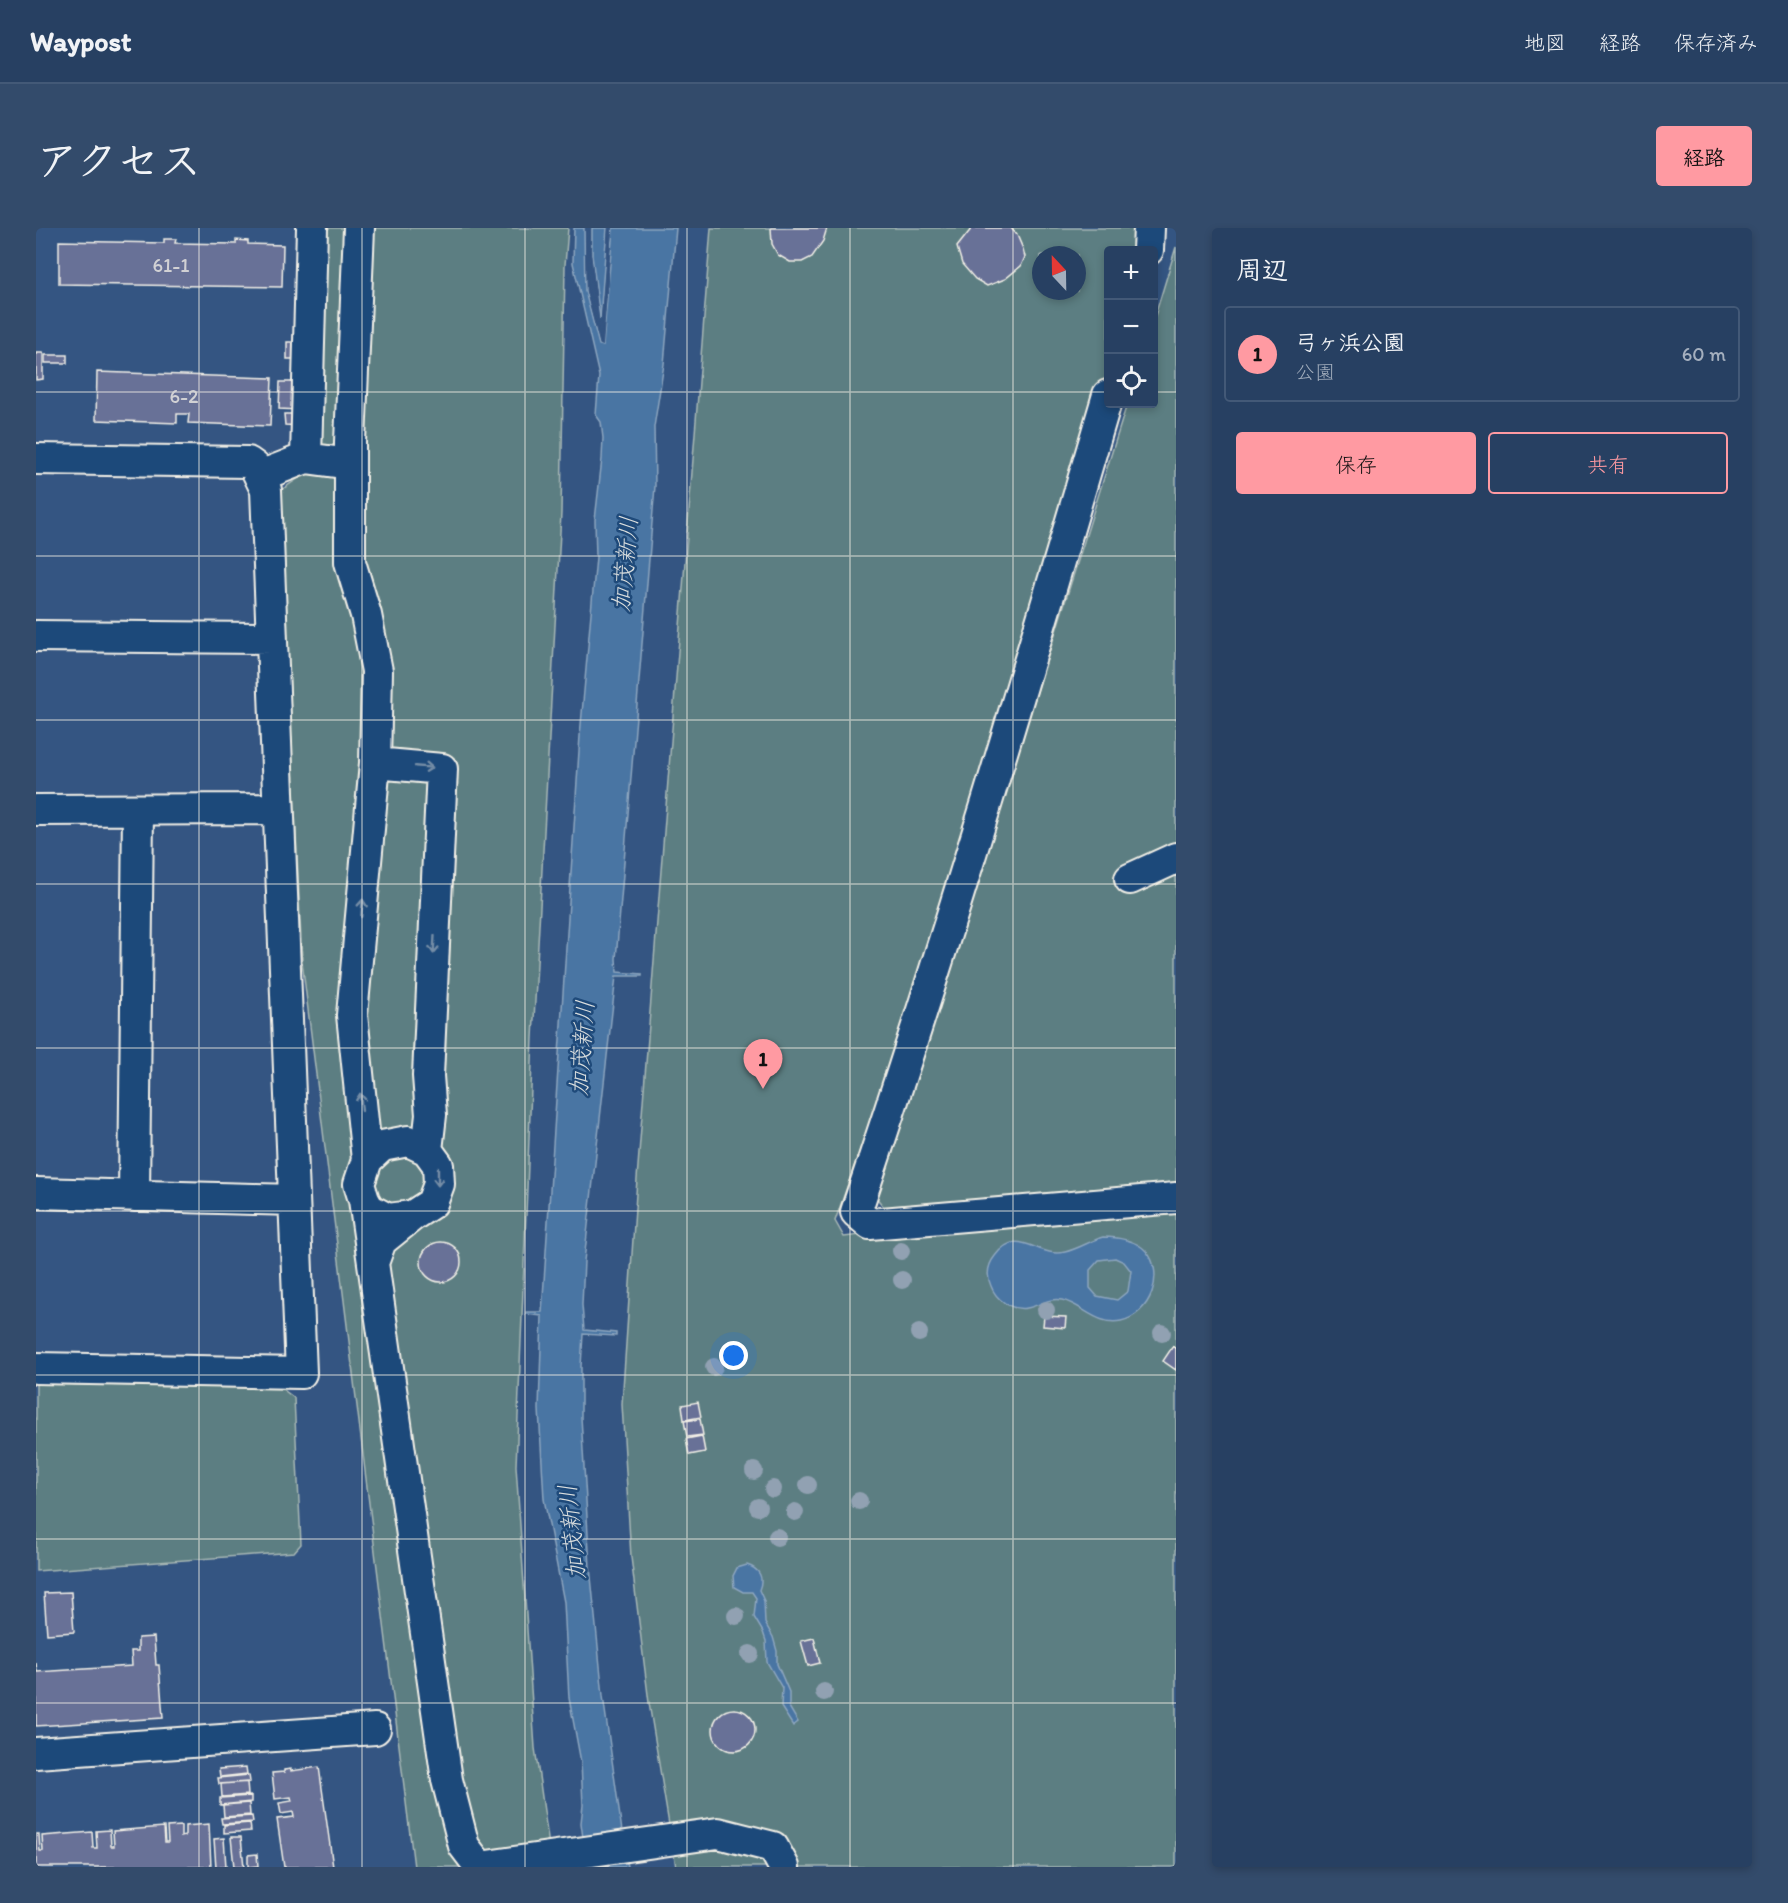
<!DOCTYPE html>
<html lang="ja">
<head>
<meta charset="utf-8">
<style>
  body { margin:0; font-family:Itim,"Klee One",sans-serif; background:#334b6b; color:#f1f3f6 }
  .controls { position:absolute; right:18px; top:18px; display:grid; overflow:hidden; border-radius:6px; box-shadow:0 3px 9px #0003 }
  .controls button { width:54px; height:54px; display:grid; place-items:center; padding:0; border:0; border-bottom:2px solid #435977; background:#274062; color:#f1f3f6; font:30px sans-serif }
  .compass { position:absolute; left:996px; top:18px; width:54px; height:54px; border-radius:50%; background:#274062; box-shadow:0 3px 9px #0003; rotate:338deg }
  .you { position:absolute; left:698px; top:1128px; width:21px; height:21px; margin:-15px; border:4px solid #fff; border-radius:50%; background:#1a73e8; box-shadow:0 0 0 9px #1a73e833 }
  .badge { display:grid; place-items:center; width:39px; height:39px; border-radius:50%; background:#ff9aa2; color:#111; font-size:20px; font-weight:700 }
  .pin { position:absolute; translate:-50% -50px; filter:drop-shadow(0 2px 3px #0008) }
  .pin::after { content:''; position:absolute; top:32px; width:21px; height:18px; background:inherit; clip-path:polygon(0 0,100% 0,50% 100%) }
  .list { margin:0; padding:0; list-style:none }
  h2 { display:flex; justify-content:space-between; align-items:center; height:78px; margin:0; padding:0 24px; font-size:26px }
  h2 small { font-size:20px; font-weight:400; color:#a4afbe }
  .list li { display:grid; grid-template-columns:39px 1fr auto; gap:18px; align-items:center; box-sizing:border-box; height:96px; margin:0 12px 12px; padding:0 12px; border:2px solid #435977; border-radius:6px }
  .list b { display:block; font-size:22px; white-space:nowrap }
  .list p { margin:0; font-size:20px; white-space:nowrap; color:#a4afbe }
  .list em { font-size:20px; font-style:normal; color:#a4afbe }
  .actions { display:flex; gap:12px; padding:18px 24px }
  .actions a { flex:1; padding:14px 0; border:2px solid #ff9aa2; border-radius:6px; text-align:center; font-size:21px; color:#ff9aa2 }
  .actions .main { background:#ff9aa2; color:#111 }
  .icon { flex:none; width:33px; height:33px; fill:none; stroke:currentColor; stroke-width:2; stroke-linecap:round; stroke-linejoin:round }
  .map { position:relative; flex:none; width:1140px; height:1639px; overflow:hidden; border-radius:6px }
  header { display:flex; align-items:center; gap:36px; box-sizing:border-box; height:84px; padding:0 30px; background:#274062; border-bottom:2px solid #435977 }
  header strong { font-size:28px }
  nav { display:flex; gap:33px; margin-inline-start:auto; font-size:21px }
  .intro { display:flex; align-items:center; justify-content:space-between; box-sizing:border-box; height:144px; padding:0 36px }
  h1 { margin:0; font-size:42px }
  .button { padding:15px 27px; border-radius:6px; background:#ff9aa2; color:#111; font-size:21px; font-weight:700 }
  main { display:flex; gap:36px; padding:0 36px }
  aside { flex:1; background:#274062; border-radius:6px; box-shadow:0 3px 9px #0003 }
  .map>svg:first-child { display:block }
</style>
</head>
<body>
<header>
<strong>Waypost</strong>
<nav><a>地図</a><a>経路</a><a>保存済み</a></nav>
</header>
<div class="intro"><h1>アクセス</h1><a class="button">経路</a></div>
<main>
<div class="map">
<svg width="1140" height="1639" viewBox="0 0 1140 1639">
  <rect width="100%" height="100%" fill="#345582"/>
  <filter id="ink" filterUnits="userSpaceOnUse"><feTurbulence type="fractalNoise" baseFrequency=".0167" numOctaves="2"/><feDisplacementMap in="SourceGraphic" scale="12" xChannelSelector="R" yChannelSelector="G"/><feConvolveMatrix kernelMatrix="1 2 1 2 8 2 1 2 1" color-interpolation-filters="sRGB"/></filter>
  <g filter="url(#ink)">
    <path fill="#5c7e82" stroke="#a8b8b5" stroke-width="1.5" fill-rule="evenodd" d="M286,0h246l-3,37 -4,248 -28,525 -17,428 19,282 17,119h-138l-112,-906 -22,-470 39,-27z
      M675,0h429l-1,22h-31v125l-119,392 -76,233 -78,221 9,16 188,-22 144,-7v659h-500l-27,-164 -18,-146 -9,-153 15,-225zM1005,27h36v36h-36z
      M1140,19v935l-286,33 -18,-23 159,-481 96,-307h27v-85z
      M0,1156l245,4 13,10 7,146 -7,8 -258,19z"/>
    <path fill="#4874a3" stroke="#8da6bf" stroke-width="1.5" fill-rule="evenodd" d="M538,0h10l1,63 14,54 4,1 10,-118h63l-12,136 -10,63 1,59 -39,473 1,13 25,2v2h-26l-32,285 -2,44 2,25 32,3v3l-33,-2 -2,32v51l9,150 13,129 24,171h-40l-6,-44 2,-18 -2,-43 -12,-64 -5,-96 -20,-103 -5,-90 3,-93 -16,-2v-2h16l38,-576 16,-179 -1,-37 7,-61 1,-21 -2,-16 -5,-7 3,-39 -26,-113z
      M556,0h15l-7,91 -8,-64z
      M1067,1009c14,0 33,3 43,14 20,23 4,64 -25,70 -24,5 -38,-16 -59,-21 -13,-3 -23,6 -35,8 -15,3 -31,-8 -36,-22 -5,-11 -4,-20 4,-30 24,-32 42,3 70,-4 13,-3 25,-11 38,-15zM1079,1030l9,4 7,9 -3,20 -11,9 -20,-4 -7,-8v-18l9,-10z
      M711,1337c13,4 17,13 12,25l5,11 1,22 8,14 4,14v13l12,28v15l9,15 -5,4 -12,-19 1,-19 -15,-26 -1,-21 -3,-9 -9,-15 2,-19 -4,-6h-9l-9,-5 -1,-11 4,-8z"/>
    <path fill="#345582" d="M549,0h2l1,62 13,53 2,-23 -5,2 -2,-3 -8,-75 1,-16h2l-1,17 9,74 2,1 7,-92h4l-9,118 -3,-1 -14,-54z"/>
    <path fill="#687197" stroke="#f4f1e8" stroke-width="1.5" d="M735,0h56l-4,13 -11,16 -10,5h-12l-12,-7 -6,-11z
      M936,0h39l6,7 6,14 2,8 -4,9 -16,13 -18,7 -12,-7 -13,-15 -5,-17z
      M128,11h12l-1,4 61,1v-4l12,1v3l35,1 -1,42 -223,-3v-43l105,2z
      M251,114h13v17h-13z
      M0,125h7v26l-7,1z
      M9,127h22v8h-22z
      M61,144l175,6 -2,48 -82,-3 1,-9h-12v9l-81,-3z
      M244,154h20v28l-21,-1z
      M248,186h16v12l-15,-1z
      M385 1034a20 20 0 1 1 40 0a20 20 0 1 1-40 0Z
      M1008,1088l22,1 -1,11 -22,-2z
      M1137,1118l3,3v21l-13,-9z
      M662,1174l3,15 -17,3 -2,-15z
      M664,1191l3,16 -16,2 -3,-16z
      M666,1208l3,16 -16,3 -3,-16z
      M35,1364l3,40 -27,2 -3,-41z
      M118,1409l2,28h3l4,53 -127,8v-63l1,9 95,-6 -1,-15h7v-13z
      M778,1410l6,25 -12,3 -7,-25z
      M677 1502a21 21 0 1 1 42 0a21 21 0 1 1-42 0Z
      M210,1539l1,7 -27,3 -1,-8z
      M283,1539l14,100h-49l-7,-48 17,-2 -1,-5 -12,2 -2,-11 13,-2 -1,-4 -16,2 -3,-26 12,-1v-2l7,-1v2z
      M213,1547l1,7 -31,2 -1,-6z
      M211,1554l1,13 -26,2 -1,-13z
      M215,1568v6l-31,3v-7z
      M213,1575l1,12 -26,2 -1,-12z
      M216,1588l1,6 -31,2 -1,-6z
      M214,1595l1,8 -27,2v-8z
      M173,1596l2,43h-175v-33h3l1,17h3l-1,-15 50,-4 1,16h4l-1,-17 14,-1 1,16h3l-1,-15 51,-4 1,15h3l-1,-15 14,-1v11l4,-1v-10z
      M195,1609h10l3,30h-10z
      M188,1610l2,29h-10l-2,-28z
      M221,1626l1,12 -10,1v-12z"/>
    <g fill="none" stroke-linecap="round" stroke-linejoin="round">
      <g stroke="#f4f1e8" stroke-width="34">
        <path id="minor" d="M323,0l-9,214v120l16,53 11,56 -2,92
          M1112,22l1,-22
          M1072,167c-80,273 -161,547 -252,817l14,12 306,-26
          M270,230l6,-230
          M0,231l212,3 7,5 11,23 35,883 -265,-5
          M224,248l46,-18 44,6
          M0,408l235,2
          M0,582l242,-1
          M1094,651l46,-21
          M331,932l-15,-145 23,-252 67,6 -14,307 3,39 -4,35
          M0,965l258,7
          M98,968l4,-386
          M328,972l9,63 8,-22 31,-25 20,-13 7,-19 -1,-19 -11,-15 -19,-9 -26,5 -15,14 -8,24 5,16 5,9 19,10 24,-3
          M337,1035l74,517 17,66 16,21 238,-34 55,14 11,20
          M0,1525l339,-24"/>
      </g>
      <use href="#minor" stroke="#1f4a7a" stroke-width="30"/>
    </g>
    <g fill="#91a1b2">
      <circle cx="865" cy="1023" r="9"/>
      <circle cx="866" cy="1052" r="9"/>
      <circle cx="1010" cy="1082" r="9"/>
      <circle cx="883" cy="1105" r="9"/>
      <circle cx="1126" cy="1105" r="9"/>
      <circle cx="678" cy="1139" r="9"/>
      <circle cx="718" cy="1243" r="9"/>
      <circle cx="772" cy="1257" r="9"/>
      <circle cx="737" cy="1261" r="9"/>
      <circle cx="823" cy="1273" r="9"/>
      <circle cx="722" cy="1279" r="9"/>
      <circle cx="759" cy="1284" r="9"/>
      <circle cx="741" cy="1309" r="9"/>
      <circle cx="700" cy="1388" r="9"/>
      <circle cx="714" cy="1426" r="9"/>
      <circle cx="788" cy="1464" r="9"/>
    </g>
    <defs><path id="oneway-shaft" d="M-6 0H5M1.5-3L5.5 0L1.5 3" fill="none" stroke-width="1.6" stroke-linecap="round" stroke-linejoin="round" transform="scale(1.5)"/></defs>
    <g stroke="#748da6">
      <use href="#oneway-shaft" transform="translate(388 539) rotate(5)"/>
      <use href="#oneway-shaft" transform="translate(326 680) rotate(-85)"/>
      <use href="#oneway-shaft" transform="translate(398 717) rotate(93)"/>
      <use href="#oneway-shaft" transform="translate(325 874) rotate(-96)"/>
      <use href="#oneway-shaft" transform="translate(402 949) rotate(90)"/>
    </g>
  </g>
  <path fill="none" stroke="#f4f1e8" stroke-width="1.5" stroke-opacity="0.55" d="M163,0v1639M326,0v1639M489,0v1639M651,0v1639M814,0v1639M977,0v1639M0,164h1072M1118,164h22M0,328h1140M0,492h1140M0,656h1140M0,820h1140M0,983h1140M0,1147h1140M0,1311h1140M0,1475h1140"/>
  <g text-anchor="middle" stroke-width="5" stroke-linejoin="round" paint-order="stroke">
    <g font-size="20" fill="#d1d1d4">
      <text x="135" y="44">61-1</text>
      <text x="148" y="175">6-2</text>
    </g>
    <g font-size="24" font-style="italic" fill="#dadede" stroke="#1f4a7a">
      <text transform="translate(589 336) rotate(-85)" y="8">加茂新川</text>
      <text transform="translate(546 820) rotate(-86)" y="8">加茂新川</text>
      <text transform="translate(536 1304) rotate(-96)" y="8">加茂新川</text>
    </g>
  </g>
</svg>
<div class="controls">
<button>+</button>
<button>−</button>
<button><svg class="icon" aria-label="locate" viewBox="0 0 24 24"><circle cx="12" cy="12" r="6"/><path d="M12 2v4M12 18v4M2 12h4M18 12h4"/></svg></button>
</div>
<svg class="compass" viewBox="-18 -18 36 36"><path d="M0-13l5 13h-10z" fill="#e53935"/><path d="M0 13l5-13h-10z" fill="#a4afbe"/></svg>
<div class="you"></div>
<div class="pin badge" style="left:727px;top:861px">1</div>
</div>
<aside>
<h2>周辺<small></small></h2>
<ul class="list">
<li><span class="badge">1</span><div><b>弓ヶ浜公園</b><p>公園</p></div><em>60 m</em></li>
</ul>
<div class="actions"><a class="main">保存</a><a>共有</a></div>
</aside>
</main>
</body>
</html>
